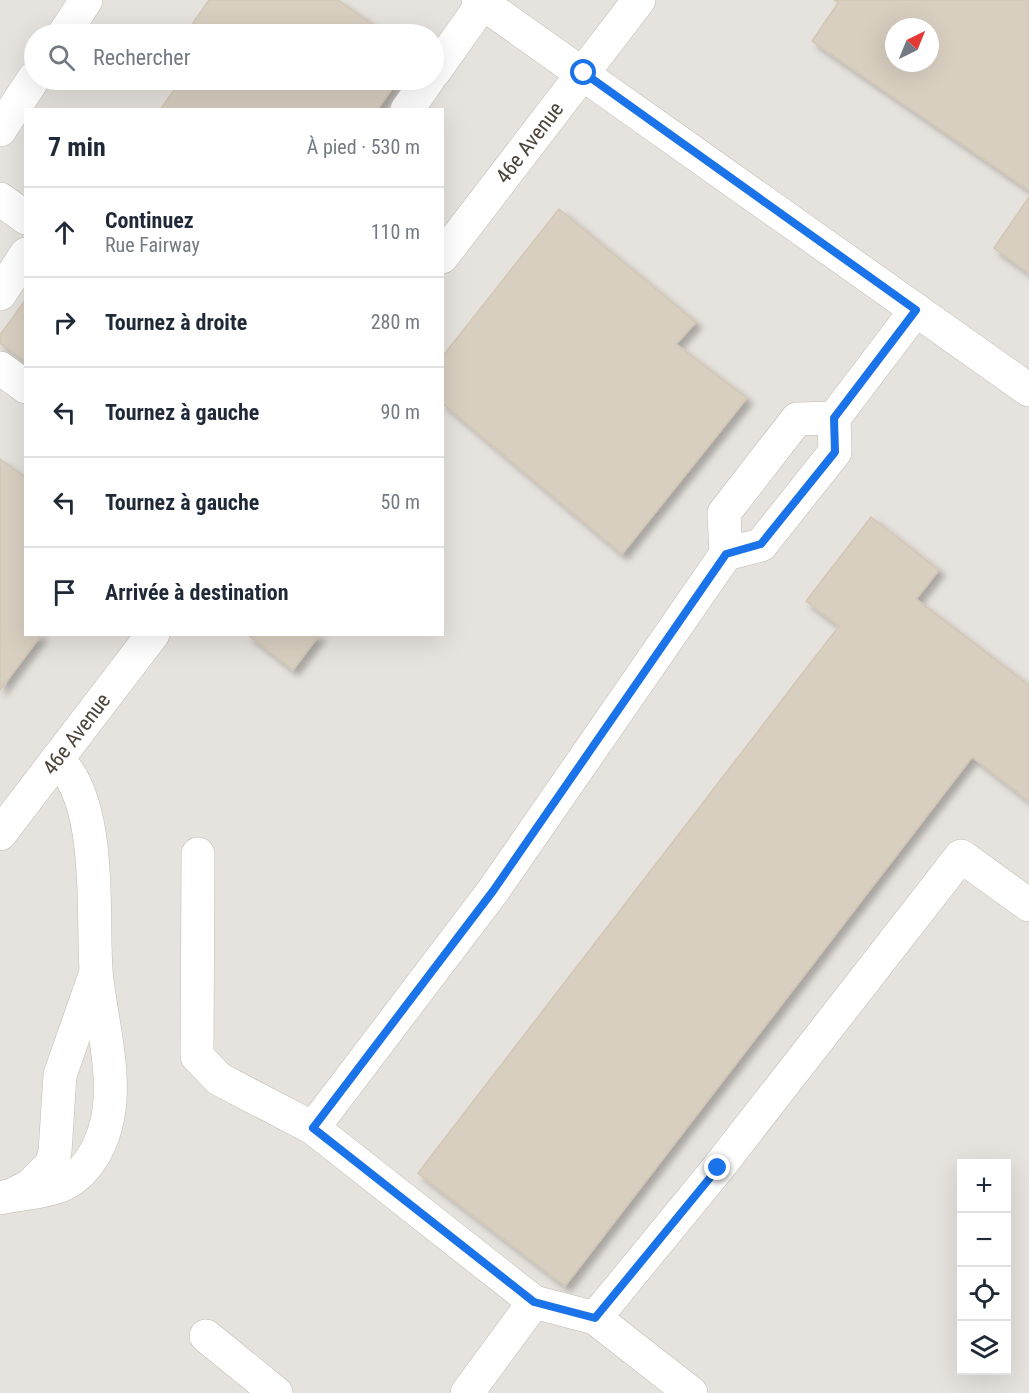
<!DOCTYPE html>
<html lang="fr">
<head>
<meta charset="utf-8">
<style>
  body { margin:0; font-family:"Roboto Condensed",sans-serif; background:#f6f6f7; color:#1f2937 }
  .controls { position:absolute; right:18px; bottom:18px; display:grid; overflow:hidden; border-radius:0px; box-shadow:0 6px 24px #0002 }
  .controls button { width:54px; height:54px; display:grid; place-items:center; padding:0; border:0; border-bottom:2px solid #e0e1e3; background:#fff; color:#1f2937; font:30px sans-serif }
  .compass { position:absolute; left:885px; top:18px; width:54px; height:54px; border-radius:50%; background:#fff; box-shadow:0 6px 24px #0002; rotate:43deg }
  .stop { position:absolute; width:18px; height:18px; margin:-14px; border:4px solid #1a73e8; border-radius:50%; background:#fff }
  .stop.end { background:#1a73e8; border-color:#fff; box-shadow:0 2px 6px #0008 }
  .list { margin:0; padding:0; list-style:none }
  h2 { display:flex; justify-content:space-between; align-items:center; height:78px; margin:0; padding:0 24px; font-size:26px }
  h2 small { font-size:20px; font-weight:400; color:#747a83 }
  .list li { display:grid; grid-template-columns:39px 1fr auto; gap:18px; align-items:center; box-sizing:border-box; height:90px; padding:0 24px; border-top:2px solid #e0e1e3 }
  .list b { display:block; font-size:22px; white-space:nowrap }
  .list p { margin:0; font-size:20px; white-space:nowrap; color:#747a83 }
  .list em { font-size:20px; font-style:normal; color:#747a83 }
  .icon { flex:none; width:33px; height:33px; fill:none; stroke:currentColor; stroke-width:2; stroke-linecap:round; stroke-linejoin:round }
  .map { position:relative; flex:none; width:1029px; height:1393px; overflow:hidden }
  .search { position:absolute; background:#fff; box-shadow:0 6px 24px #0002; left:24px; top:24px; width:420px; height:66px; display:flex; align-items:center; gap:15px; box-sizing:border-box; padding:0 21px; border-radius:33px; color:#747a83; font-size:22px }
  .panel { position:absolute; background:#fff; box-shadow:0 6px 24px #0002; left:24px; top:108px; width:420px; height:528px; border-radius:0px }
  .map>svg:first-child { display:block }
</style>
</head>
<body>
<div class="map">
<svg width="1029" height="1393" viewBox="0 0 1029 1393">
  <defs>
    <filter id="shadow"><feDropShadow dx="5.5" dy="5.5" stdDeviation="3" flood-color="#0004"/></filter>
  </defs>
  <rect width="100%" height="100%" fill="#f6f3ec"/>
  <path fill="#e6e2dd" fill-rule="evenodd" d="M0,0h1029v1393h-1029zM894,27h36v36h-36zM34,34h400v46h-400zM26,110h416v524h-416zM962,1164h44v206h-44z"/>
  <path fill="#d8cfc1" stroke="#d3c7b4" stroke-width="1.5" fill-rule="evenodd" filter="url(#shadow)" d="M209,0h129l48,34h-177l-16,-11z
    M834,0h195v190l-217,-149 26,-38zM894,27h36v36h-36z
    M181,80h217l-21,30h-217z
    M1029,197v76l-35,-25z
    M559,209l137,113 -20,22 71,54 -125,156 -180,-151v-46z
    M26,299v62l-26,-18v-8z
    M0,459l26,19v156h16l-42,56z
    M871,517l68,53 -23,29 113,86v116l-57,-44 -407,529 -147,-113 421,-547 -33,-25z
    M247,634h73l-27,36z"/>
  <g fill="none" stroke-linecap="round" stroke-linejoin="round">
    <g stroke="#c2bbae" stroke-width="34">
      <g id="minor">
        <path d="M478,0l551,390"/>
        <path d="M64,34l22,-34"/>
        <path d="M434,72l49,-69"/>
        <path d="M407,110l21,-30"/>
        <path d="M0,130l34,-52"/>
        <path d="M0,199l26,19"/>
        <path id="s1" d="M442,257l197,-257"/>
        <path d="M0,294l26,-40"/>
        <path d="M0,368l26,19"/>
        <path d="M834,418l-37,1 -73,94 2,41 35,-9 74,-93 -1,-34 82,-108"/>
        <path id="s2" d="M0,834l153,-200"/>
        <path d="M198,854l-1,202 22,23 94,49 180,-237 233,-337"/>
        <path d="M313,1128l221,174 61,16 96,75"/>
        <path d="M16,1193l14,-7 21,-21 4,-13 5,-77 35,-100"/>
        <path d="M0,1198c39,-9 67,-2 92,-40 36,-56 9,-128 4,-188 -4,-59 7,-168 -39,-211"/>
        <path d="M595,1318l123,-150 243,-312 68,49"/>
        <path d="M206,1336l70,57"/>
        <path d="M467,1393l67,-91"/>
      </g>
    </g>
    <use href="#minor" stroke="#fff" stroke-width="33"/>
  </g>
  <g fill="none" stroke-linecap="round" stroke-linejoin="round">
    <path stroke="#1a73e8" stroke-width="8" d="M584,73l332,237 -82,108 1,34 -74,92 -35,10 -233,337 -180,237 221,174 61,16 123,-150"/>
  </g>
  <g text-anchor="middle" stroke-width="6" stroke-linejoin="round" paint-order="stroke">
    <g font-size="21" fill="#4b4439" stroke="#fff">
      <text dy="7" stroke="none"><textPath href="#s1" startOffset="144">46e Avenue</textPath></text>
      <text dy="7" stroke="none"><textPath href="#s2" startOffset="126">46e Avenue</textPath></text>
    </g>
  </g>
</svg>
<div class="controls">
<button>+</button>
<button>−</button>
<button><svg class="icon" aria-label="locate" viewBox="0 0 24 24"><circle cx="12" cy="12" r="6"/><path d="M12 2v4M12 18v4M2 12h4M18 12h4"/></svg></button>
<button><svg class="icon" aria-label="layers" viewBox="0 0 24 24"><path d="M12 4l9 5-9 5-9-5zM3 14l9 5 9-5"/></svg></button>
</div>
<svg class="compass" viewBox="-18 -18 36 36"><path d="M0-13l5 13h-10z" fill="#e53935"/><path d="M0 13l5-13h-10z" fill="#747a83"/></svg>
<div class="stop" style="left:584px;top:73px"></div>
<div class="stop end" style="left:718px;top:1168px"></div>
<div class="search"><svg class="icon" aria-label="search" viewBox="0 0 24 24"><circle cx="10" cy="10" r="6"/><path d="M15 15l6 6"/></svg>Rechercher</div>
<section class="panel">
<h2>7 min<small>À pied · 530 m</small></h2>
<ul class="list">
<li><svg class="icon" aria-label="ahead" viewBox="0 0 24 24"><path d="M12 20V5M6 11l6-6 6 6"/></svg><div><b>Continuez</b><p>Rue Fairway</p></div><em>110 m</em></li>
<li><svg class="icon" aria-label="right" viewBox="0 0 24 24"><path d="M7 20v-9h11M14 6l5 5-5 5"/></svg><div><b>Tournez à droite</b></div><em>280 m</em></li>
<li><svg class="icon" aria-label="left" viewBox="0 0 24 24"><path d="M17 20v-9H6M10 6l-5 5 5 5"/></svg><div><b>Tournez à gauche</b></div><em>90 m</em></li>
<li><svg class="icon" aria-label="left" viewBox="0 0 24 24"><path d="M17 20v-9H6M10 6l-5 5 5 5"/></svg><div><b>Tournez à gauche</b></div><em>50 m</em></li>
<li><svg class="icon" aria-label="arrive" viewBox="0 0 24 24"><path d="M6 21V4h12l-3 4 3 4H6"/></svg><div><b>Arrivée à destination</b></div></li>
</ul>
</section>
</div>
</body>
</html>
